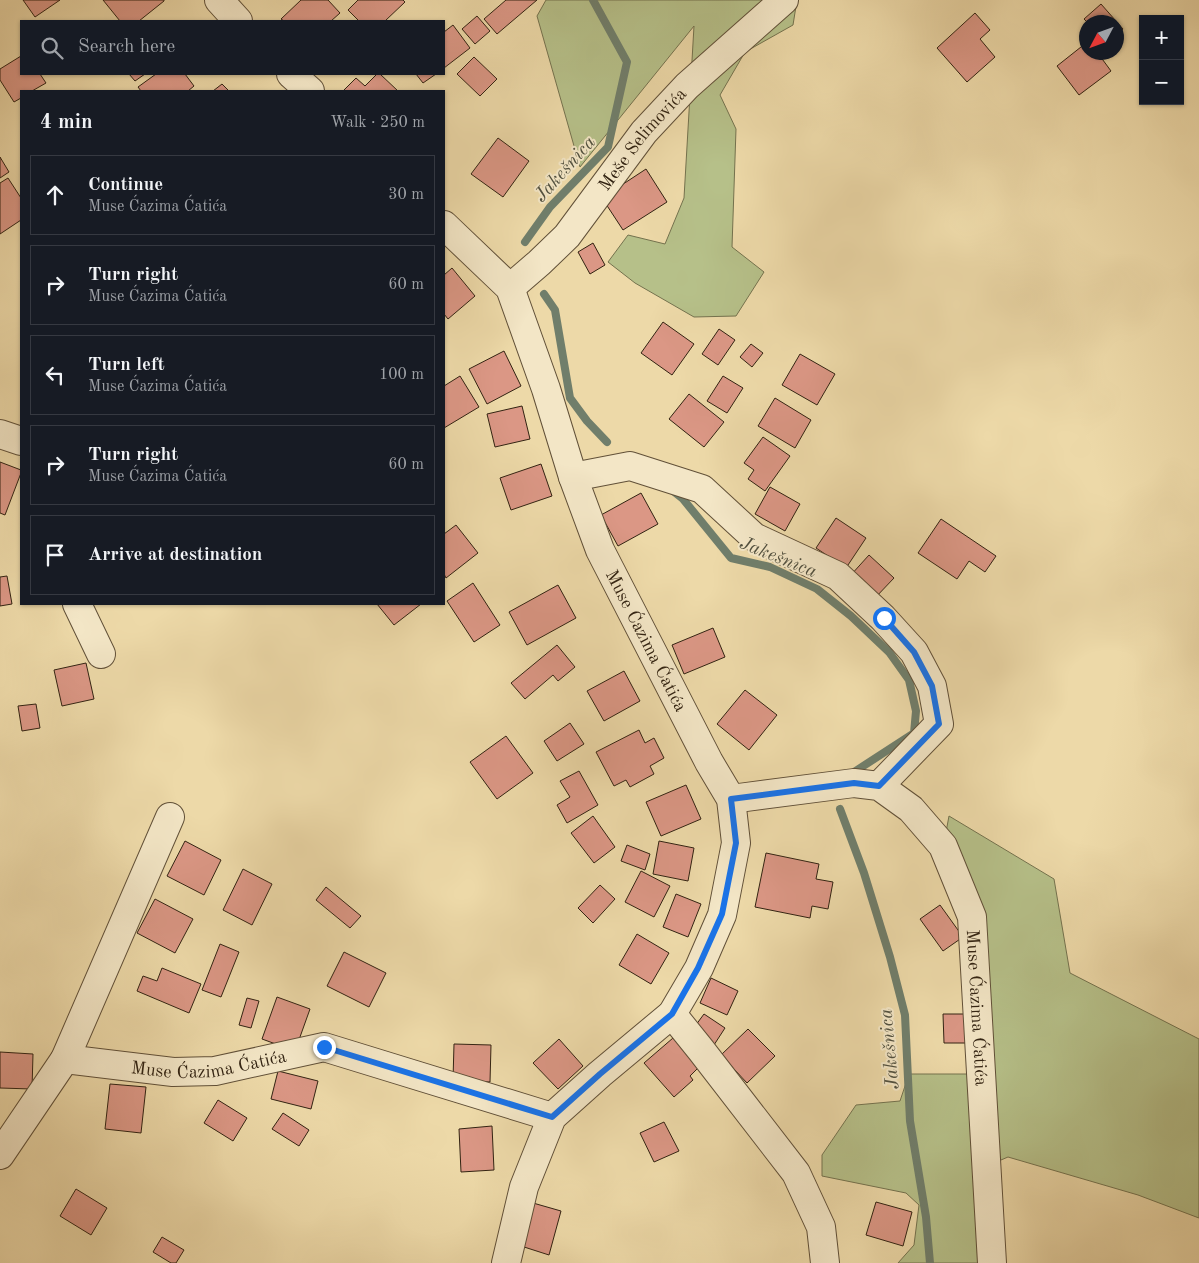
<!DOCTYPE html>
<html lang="en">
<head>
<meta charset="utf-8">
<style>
  body { margin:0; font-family:"Old Standard TT",serif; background:#20242c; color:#f1f3f6 }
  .controls { position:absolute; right:15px; top:15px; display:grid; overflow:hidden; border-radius:0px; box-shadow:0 1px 4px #0004 }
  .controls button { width:45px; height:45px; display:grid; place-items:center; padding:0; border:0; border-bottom:1px solid #363941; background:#171b24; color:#f1f3f6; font:25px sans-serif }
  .compass { position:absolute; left:1079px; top:15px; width:45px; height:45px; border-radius:50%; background:#171b24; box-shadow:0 1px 4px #0004; rotate:229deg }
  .stop { position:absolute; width:15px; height:15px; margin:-11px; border:4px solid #1a73e8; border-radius:50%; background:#fff }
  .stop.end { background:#1a73e8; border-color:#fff; box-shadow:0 1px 5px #0008 }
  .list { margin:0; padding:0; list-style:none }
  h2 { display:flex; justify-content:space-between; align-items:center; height:65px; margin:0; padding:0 20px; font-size:21px }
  h2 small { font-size:16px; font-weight:400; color:#9ea1a6 }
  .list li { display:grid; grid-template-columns:32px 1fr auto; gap:15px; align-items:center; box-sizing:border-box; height:80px; margin:0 10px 10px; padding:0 10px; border:1px solid #363941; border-radius:0px }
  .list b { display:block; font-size:19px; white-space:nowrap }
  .list p { margin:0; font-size:16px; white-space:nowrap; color:#9ea1a6 }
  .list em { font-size:16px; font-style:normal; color:#9ea1a6 }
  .icon { flex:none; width:28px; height:28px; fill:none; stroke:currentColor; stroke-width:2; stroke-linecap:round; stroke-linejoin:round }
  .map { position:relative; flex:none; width:1199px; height:1263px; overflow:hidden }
  .search { position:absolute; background:#171b24; box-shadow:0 1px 4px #0004; left:20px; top:20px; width:425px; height:55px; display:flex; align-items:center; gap:12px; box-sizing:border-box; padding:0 18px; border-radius:0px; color:#9ea1a6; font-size:19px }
  .panel { position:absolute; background:#171b24; box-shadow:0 1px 4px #0004; left:20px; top:90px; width:425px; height:515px; border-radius:0px }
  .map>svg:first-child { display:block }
</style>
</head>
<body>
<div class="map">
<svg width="1199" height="1263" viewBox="0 0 1199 1263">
  <rect width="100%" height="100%" fill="#edd9a8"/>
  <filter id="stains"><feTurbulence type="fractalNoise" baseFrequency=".004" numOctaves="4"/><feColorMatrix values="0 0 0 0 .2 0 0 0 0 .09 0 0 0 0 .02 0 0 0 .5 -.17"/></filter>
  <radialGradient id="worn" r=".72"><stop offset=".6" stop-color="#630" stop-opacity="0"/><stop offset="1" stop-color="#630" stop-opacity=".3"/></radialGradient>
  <path fill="#b6c089" stroke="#74724e" d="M546,0h251l-4,25 -48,27 -25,43 16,34 -4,118 32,25 -28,44 -42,1 -59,-34 -27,-21 20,-27 37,9 19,-46 10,-172 -114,141 -43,-151z
    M949,816l105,63 16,94 129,66v179l-61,-23 -130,-38 -35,15 7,91h-82l16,-18 5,-40 -13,-12 -84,-17v-21l34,-50 44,-4 9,-27h60l22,-14 -45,-228z"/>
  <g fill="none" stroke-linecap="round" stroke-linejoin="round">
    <path stroke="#707e6b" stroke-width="8" d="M525,242l25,-35 58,-60 19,-85 -34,-62
      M544,294l11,16 15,88 17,23 20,21
      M673,491l10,8 48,59 39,9 47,22 34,27 38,36 20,28 7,31 -2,22 -63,41
      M840,809l24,64 26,84 15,58 5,106 16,96 4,46"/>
  </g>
  <path fill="#db9785" stroke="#322312" d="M23,0h37l-25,17z
    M103,0h61v1l-25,20h-19z
    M301,0h27l12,13 -9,8h-47l-3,-2z
    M358,0h45l2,2 -20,19h-26l-11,-11z
    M506,0h31l-40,34 -13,-15z
    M1101,4l22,25 -7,5v-12h-29l-3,-3z
    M975,13l15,17 -10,9 15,18 -28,25 -30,-34z
    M477,16l13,15 -15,13 -13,-15z
    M453,25l17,23 -26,20v-36z
    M1086,43v9h11l14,19 -32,24 -22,-29z
    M21,56v18h19l6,9 -14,8h-11v7l-7,4 -14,-22v-11z
    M474,57l23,22 -17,17 -23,-22z
    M129,74h16l-10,7z
    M156,74h29l9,12 -6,5h-47l-3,-4z
    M377,74h3l18,17h-55l13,-13 9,8z
    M416,74h20l-13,9z
    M222,84l7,7h-16z
    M498,138l31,23 -26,36 -32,-23z
    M0,157l9,15 -9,6z
    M646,169l21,33 -44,28 -21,-32z
    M8,178l13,20v22l-21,14v-51z
    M593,243l12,22 -15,9 -12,-22z
    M452,268l23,28 -27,23 -4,-5v-39z
    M663,322l31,22 -22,31 -31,-22z
    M719,329l16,11 -17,25 -16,-11z
    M751,344l12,9 -11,14 -12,-10z
    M504,351l17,35 -34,18 -18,-35z
    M800,354l35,20 -18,31 -35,-20z
    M460,376l19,31 -35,21v-42z
    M723,376l20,12 -16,25 -20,-12z
    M689,394l35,28 -20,25 -35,-28z
    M775,398l36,22 -16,28 -37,-22z
    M522,406l8,33 -35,8 -8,-33z
    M763,437l27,19 -25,35 -17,-12 6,-9 -10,-7z
    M0,462l21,8v3l-16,42 -5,-2z
    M541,464l11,32 -41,14 -11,-32z
    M770,487l30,17 -15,27 -30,-17z
    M641,493l17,31 -40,22 -17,-31z
    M836,518l30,20 -20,30 -30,-20z
    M941,519l55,37 -11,16 -16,-11 -12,18 -39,-26z
    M456,525l22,28 -32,25 -2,-4v-40z
    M869,555l25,23 -20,21 -24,-23z
    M7,576l5,28 -12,2v-29z
    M473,583l27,42 -26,17 -27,-41z
    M558,585l18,33 -49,27 -18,-33z
    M377,604h44l-27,21z
    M713,628l12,29 -41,17 -12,-29z
    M557,645l18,22 -17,14 -5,-6 -28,24 -14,-16z
    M86,663l8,36 -32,7 -8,-36z
    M624,671l16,30 -36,20 -17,-30z
    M745,690l32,25 -28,35 -32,-26z
    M36,704l4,24 -18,3 -4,-25z
    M570,723l14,21 -27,17 -13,-20z
    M639,730l6,13 9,-5 10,20 -14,8 4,8 -24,13 -4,-7 -12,6 -18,-34z
    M506,736l27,37 -36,26 -27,-37z
    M579,771l19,34 -31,18 -10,-18 13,-8 -10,-16z
    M686,785l15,34 -40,17 -15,-34z
    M593,816l22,31 -21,16 -23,-30z
    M185,841l36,19 -17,35 -37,-19z
    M659,841l35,7 -6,33 -35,-7z
    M627,845l23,9 -5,16 -24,-9z
    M766,853l53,11 -3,15 17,3 -5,27 -16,-3 -2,12 -55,-11z
    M243,869l29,15 -20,41 -29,-15z
    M641,871l29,15 -16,31 -29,-15z
    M600,885l15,14 -22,24 -15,-15z
    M326,887l35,29 -11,12 -34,-28z
    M676,894l25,10 -13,33 -25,-10z
    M155,899l38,20 -18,34 -38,-20z
    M940,905l23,32 -20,14 -23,-32z
    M637,934l32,19 -18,31 -32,-19z
    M220,944l19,8 -18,45 -19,-7z
    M344,952l42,21 -17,34 -42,-21z
    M162,968l39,16 -12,29 -52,-22 6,-15 14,5z
    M711,978l27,13 -11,24 -27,-12z
    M277,997l33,12 -15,42 -33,-12z
    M247,998l12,3 -8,27 -12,-3z
    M704,1014l21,14 -13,20 -22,-15z
    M943,1014h28l1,29h-28z
    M748,1029l27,27 -28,27 -26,-28z
    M673,1038l26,29 -9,9 3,4 -19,17 -30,-34z
    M559,1039l24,27 -25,23 -25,-26z
    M454,1044l37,1 -1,37 -37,-2z
    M0,1052l33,2 -1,35 -32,-1z
    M278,1071l40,10 -7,28 -40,-10z
    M110,1084l36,3 -5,46 -36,-4z
    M218,1100l29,18 -14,23 -29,-18z
    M283,1113l26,17 -10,16 -27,-17z
    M664,1122l15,29 -25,11 -14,-29z
    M492,1126l2,44 -33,2 -2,-43z
    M76,1189l31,19 -16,27 -31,-19z
    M876,1202l36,10 -9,34 -37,-11z
    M533,1203l28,8 -12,44 -28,-9z
    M162,1237l22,13 -8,13h-5l-18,-11z"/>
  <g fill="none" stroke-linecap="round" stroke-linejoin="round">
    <g stroke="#615038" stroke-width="30">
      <g id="minor">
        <path d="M219,0l19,21"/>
        <path d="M291,74l19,17"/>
        <path id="s1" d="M444,225l66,63 36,101 27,88 27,73 109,212 22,37 5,44 -14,72 -23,53 -27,46 -72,60 -48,43 -28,70 -18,76"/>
        <path id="s2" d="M510,288l29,-25 28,-27 77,-104 43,-46 97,-86"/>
        <path d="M0,434l21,7"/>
        <path d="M573,477l57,-11 72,23 52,48 84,39 45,42 31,34 18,34 7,38 -60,62"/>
        <path d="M77,604l24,50"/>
        <path id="s3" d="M731,799l123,-16 25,3 32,23 32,37 29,71 20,346"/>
        <path d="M672,1014l29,36 95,123 25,54 4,36"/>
        <path id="s4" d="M65,1059l108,13 42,-1 109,-24 228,70"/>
        <path d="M0,1155l65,-96 105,-242"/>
      </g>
    </g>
    <use href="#minor" stroke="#f3e6c6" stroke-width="28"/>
  </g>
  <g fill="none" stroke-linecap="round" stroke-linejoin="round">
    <path stroke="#1a73e8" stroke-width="6" d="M324,1047l228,70 48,-43 72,-60 26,-46 24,-54 14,-71 -5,-44 123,-16 25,3 60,-62 -7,-38 -18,-34 -30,-34"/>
  </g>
  <g text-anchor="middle" stroke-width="4" stroke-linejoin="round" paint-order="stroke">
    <g font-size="18" fill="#322312" stroke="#f3e6c6">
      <text dy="6" stroke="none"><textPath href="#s2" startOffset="200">Meše Selimovića</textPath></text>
      <text dy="6" stroke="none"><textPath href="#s1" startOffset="470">Muse Ćazima Ćatića</textPath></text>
      <text dy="6" stroke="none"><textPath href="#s3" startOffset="405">Muse Ćazima Ćatića</textPath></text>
      <text dy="6" stroke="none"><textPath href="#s4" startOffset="145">Muse Ćazima Ćatića</textPath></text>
    </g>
    <g font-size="19" font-style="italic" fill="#51503f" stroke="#f3e6c6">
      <text transform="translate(564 168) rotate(-48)" y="7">Jakešnica</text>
      <text transform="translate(779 556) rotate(22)" y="7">Jakešnica</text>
      <text transform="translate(888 1049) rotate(-95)" y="7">Jakešnica</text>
    </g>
  </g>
  <rect width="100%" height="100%" filter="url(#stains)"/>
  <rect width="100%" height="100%" fill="url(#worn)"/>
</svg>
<div class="controls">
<button>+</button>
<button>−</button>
</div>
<svg class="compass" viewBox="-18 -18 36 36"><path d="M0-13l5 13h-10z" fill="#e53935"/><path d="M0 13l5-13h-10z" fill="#9ea1a6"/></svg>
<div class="stop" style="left:884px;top:618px"></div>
<div class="stop end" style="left:324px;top:1047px"></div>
<div class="search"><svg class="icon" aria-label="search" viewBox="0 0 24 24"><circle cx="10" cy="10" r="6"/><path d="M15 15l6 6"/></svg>Search here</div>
<section class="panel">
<h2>4 min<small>Walk · 250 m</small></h2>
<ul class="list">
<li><svg class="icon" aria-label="ahead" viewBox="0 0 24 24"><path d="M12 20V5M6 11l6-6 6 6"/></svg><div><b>Continue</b><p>Muse Ćazima Ćatića</p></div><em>30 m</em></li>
<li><svg class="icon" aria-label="right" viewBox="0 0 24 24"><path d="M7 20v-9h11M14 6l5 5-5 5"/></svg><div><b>Turn right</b><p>Muse Ćazima Ćatića</p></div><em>60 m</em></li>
<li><svg class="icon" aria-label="left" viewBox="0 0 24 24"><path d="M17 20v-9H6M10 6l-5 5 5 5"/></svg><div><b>Turn left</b><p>Muse Ćazima Ćatića</p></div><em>100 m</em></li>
<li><svg class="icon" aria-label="right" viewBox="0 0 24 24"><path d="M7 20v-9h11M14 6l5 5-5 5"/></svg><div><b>Turn right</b><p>Muse Ćazima Ćatića</p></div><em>60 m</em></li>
<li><svg class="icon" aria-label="arrive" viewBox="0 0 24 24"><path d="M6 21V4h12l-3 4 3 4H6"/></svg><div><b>Arrive at destination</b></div></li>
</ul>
</section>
</div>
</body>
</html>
